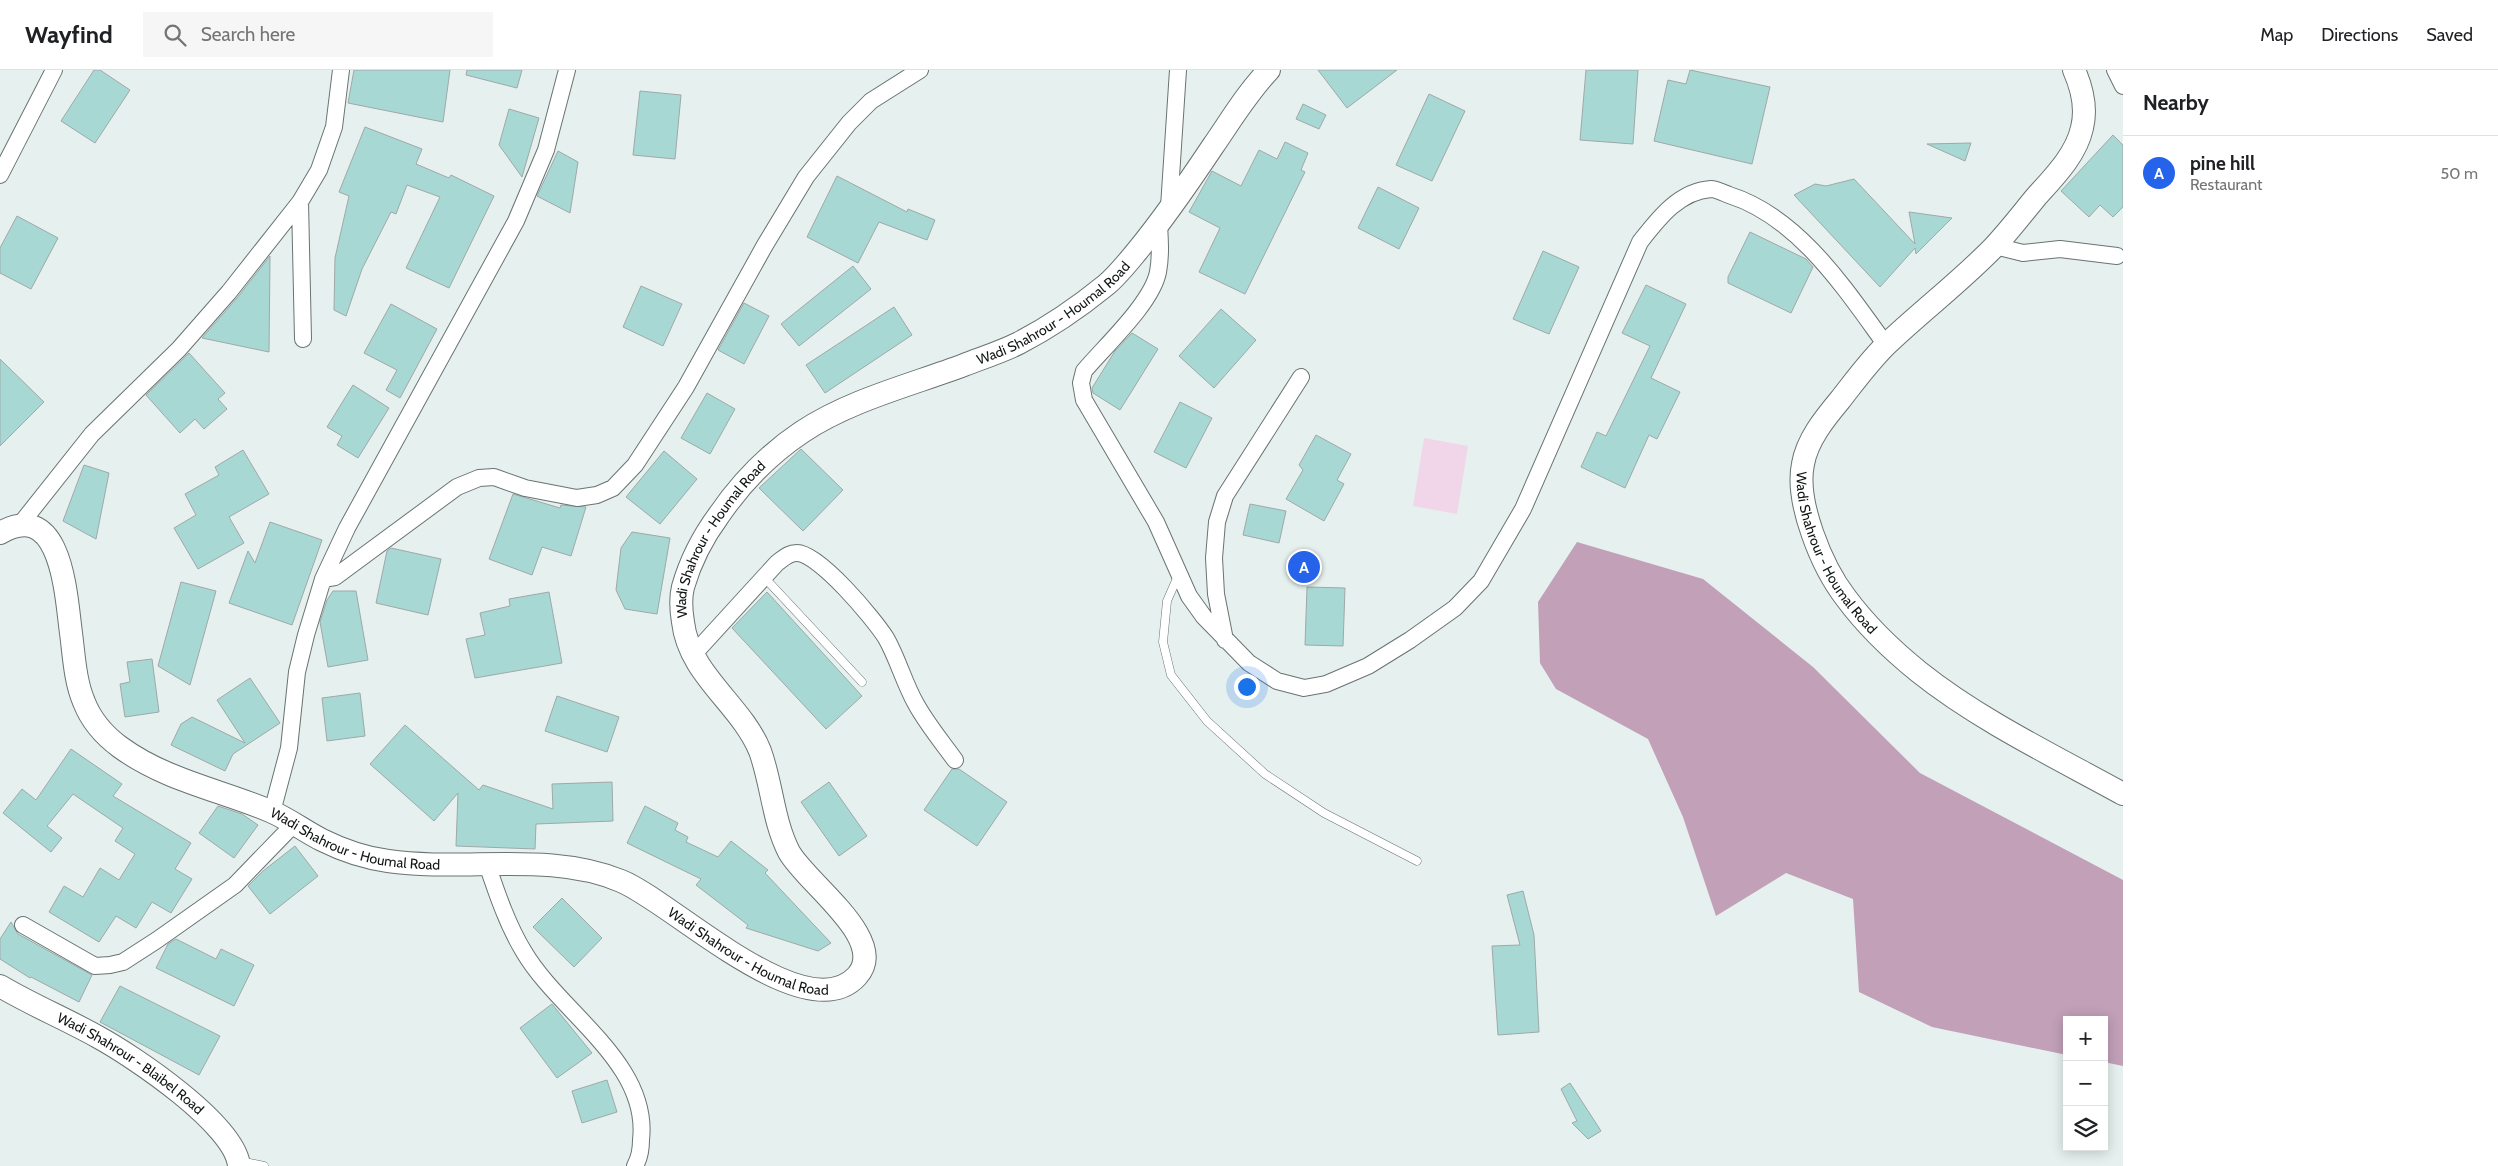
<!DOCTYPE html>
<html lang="en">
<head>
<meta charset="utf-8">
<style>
  body { margin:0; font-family:Cabin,sans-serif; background:#f6f6f6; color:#202124 }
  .controls { position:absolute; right:15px; bottom:15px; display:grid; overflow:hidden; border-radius:0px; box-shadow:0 2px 12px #0003 }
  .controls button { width:45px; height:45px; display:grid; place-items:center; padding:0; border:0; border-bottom:1px solid #e0e0e0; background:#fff; color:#202124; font:25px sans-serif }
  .you { position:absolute; left:1246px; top:616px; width:18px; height:18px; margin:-12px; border:4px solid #fff; border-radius:50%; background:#1a73e8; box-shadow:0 0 0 8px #1a73e833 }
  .badge { display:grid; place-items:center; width:32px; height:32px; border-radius:50%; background:#2563eb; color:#fff; font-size:16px; font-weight:700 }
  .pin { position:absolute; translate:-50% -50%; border:2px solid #fff; box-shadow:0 1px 5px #0006 }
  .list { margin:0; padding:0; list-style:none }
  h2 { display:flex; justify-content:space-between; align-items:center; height:65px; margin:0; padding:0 20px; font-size:21px }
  h2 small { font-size:16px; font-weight:400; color:#757577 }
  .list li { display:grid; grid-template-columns:32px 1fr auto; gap:15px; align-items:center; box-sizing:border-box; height:75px; padding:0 20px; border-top:1px solid #e0e0e0 }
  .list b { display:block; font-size:19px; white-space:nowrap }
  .list p { margin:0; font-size:16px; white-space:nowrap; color:#757577 }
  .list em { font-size:16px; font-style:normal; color:#757577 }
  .icon { flex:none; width:28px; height:28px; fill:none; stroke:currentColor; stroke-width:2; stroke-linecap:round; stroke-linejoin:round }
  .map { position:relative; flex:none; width:2123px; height:1096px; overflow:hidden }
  header { display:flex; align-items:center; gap:30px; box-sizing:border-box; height:70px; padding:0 25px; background:#fff; border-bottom:1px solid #e0e0e0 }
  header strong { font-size:24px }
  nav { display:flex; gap:28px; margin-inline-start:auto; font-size:18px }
  .search { width:350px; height:45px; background:#f6f6f6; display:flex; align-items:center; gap:12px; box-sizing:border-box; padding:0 18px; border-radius:0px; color:#757577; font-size:19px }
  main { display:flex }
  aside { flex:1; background:#fff }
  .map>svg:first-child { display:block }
</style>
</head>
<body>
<header>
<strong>Wayfind</strong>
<div class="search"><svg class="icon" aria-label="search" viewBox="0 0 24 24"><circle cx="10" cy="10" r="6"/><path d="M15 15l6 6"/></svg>Search here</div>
<nav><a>Map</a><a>Directions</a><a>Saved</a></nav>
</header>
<main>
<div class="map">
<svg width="2123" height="1096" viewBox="0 0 2123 1096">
  <rect width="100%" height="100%" fill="#e5f0ef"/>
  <path fill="#f1d5e9" d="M1424,368l44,8 -11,68 -44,-8z"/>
  <path fill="#c1a0b8" d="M1577,472l126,37 110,88 107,106 203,107v186l-19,-4v-42h-37v35l-135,-28 -73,-35 -6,-93 -67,-26 -70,43 -33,-99 -35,-78 -92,-50 -16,-26 -2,-61z"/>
  <path fill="#a8d8d4" stroke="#9ea9a8" d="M94,0h6l30,20 -35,53 -34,-22z
    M354,0h96l-7,52 -95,-19z
    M467,0h55l-5,18 -51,-13z
    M1318,0h79l-50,38z
    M1586,0h52l-5,74 -53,-4z
    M1690,0l80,17 -18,77 -98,-23 14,-61 18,4z
    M640,21l41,4 -6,64 -42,-4z
    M1429,24l36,17 -33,70 -36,-16z
    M1303,34l23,11 -7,14 -23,-10z
    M509,39l30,9 -17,59 -23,-32z
    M365,57l57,22 -6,15 33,14 2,-3 43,21 -45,92 -43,-20 34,-71 -33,-12 -11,29 -5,-2 -29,57 -16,47 -12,-6 1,-52 14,-62 -10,-4z
    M2113,65l10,10v62l-10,10 -13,-12 -11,12 -28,-26z
    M1285,72l23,11 -7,17 4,2 -60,122 -46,-22 21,-44 -31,-16 23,-41 29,15 18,-36 18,9z
    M1971,73l-6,18 -38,-17z
    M558,81l20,11 -8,51 -33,-17z
    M837,106l70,36 1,-3 27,11 -8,20 -48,-18 -21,41 -51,-26z
    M1854,109l61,65 -6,-32 43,6 -36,36 -1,-6 -35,39 -86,-92 21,-11 11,2z
    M1378,117l41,21 -20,41 -41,-21z
    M17,146l41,22 -27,51 -31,-16v-25z
    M1750,162l56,27 7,8 -22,46 -63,-30v-6z
    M1543,181l36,16 -30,67 -36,-15z
    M270,186l-1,96 -67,-14 35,-40z
    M853,196l18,23 -72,57 -18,-22z
    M1646,215l40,19 -35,74 29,14 -23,47 -8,-4 -24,53 -44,-21 16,-35 9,4 44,-90 -28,-13z
    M641,216l41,18 -19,42 -40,-19z
    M744,233l25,13 -25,48 -26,-14z
    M391,234l46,25 -37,69 -14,-8 11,-20 -33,-17z
    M894,237l18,28 -87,58 -19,-28z
    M1221,239l35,31 -42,48 -35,-32z
    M1132,263l26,16 -38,61 -27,-17 -1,-5 23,-37z
    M189,283l36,40 -7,6 9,10 -23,20 -9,-10 -15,14 -34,-38z
    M0,289l44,43 -44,44z
    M353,315l36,23 -31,50 -21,-13 5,-9 -15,-9z
    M707,323l28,16 -25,45 -29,-16z
    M1180,332l32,16 -26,50 -32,-16z
    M1316,365l35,19 -14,26 7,4 -20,37 -38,-22 17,-29 -4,-5z
    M801,379l42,41 -40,41 -44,-43z
    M243,380l26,44 -40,23 15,26 -46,26 -24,-41 22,-13 -11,-21 34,-19 -4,-8z
    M664,381l33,28 -37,45 -34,-27z
    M84,395l25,8 -13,66 -33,-18z
    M513,424l47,14 1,-3 25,2 -15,49 -29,-9 -10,28 -43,-16z
    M1250,434l36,7 -7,32 -36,-8z
    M270,452l52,18 -30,85 -63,-22 19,-52 7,12z
    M632,462l38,6 -13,76 -32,-5 -9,-19 5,-42z
    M391,478l50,11 -13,56 -52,-12 11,-52z
    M181,512l35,9 -26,94 -32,-19z
    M1307,517l38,1 -2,58 -38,-1z
    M333,521h23l12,69 -40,7 -8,-45 7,-22z
    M549,522l13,71 -87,15 -9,-39 19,-4 -5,-22 30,-7 -1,-7z
    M767,522l95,104 -36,33 -94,-101z
    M152,589l7,53 -34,5 -5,-33 10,-2 -3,-20z
    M250,608l30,45 -47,31 -8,17 -54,-26 10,-21 11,-7 53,26 -28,-43z
    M360,623l5,43 -38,5 -5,-43z
    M557,626l62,21 -12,35 -62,-21z
    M405,655l74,65 4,-5 70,24 -1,-25 60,-2 1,39 -77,3 -1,25 -79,-3 2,-53 -24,28 -64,-57z
    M71,679l51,35 -9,12 78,47 -16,26 17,10 -21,34 -19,-11 -16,26 -20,-12 -17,26 -50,-30 15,-26 19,11 17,-29 19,12 16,-26 -20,-13 8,-13 -50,-34 -26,32 15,12 -11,14 -48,-39 19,-24 14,11z
    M952,699h7l48,33 -30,44 -53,-36z
    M829,712l38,54 -28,20 -38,-54z
    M218,736l24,8 16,11 -24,33 -35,-25z
    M645,736l33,17 -3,7 13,7 -2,5 32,15 13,-16 37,29 -3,3 66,70 -13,8 -72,-23 2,-3 -52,-40 5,-6 -74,-36z
    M295,776l23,30 -48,38 -22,-28 15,-15z
    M1523,821l11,44 5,97 -41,3 -6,-89 28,-1 -13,-50z
    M562,828l40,40 -28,29 -41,-40z
    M11,852l7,12 74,41 -13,27 -48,-25 -1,1 -30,-19v-20z
    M176,869l40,20 5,-10 33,16 -20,41 -78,-38 12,-24z
    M120,916l100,50 -21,39 -99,-53z
    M552,934l40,49 -35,25 -37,-50z
    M607,1010l10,32 -35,11 -10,-32z
    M1570,1013l31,48 -13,8 -16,-16 5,-2 -16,-32z"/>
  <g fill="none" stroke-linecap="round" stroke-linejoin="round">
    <g stroke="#697372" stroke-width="9">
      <path id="lane" d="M1178,506l-11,25 -4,41 8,33 36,46 58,53 59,39 93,48
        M764,507l98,105
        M240,1091l24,5"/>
    </g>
    <g stroke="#697372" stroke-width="18">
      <path id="street" d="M2115,0l8,16
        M0,105l54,-105
        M300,132l3,137
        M1169,137l9,-137
        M1159,155c1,16 2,31 -1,47 -6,31 -53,74 -74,99l-3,12 3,17 72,122 33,74 15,21 45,46 28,18 27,7 22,-4 42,-18 42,-26 45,-32 26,-27 42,-72 117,-267c18,-23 39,-51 71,-53 5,0 13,4 18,6 70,22 116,94 157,150
        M1995,176l28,7 37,-4 57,7
        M19,456l73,-92 87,-85 50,-57 71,-90 19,-32 15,-43 7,-57
        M323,509l12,-2 122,-90 22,-9 15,-1 31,11 52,10 20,-3 16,-7 22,-23 51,-78 79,-142 41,-68 43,-54 22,-22 49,-31
        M1225,570l-9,-46 -2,-36 3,-36 8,-26 76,-119
        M692,586l85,-93c7,-5 11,-10 20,-10 22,0 77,66 89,85 12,21 18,45 30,66 11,20 26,38 39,56
        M272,742l17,-64 8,-76 9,-37 17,-56 24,-51 169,-307 30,-71 21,-80
        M487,794c10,30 21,62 37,88 36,61 126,111 117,188 0,9 -2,19 -6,26
        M23,855l72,41 15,-1 13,-3 34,-22 78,-55 59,-61"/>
    </g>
    <g stroke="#697372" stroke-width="24">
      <g id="secondary">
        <path id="s1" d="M2074,0c8,18 13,38 8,58 -6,27 -28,49 -46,69 -14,17 -27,34 -42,50 -33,34 -71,63 -106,96 -18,17 -33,38 -48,57 -15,18 -33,40 -37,64 -8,38 19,103 43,134 20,27 47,53 73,74 60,48 137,85 204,122"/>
        <path id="s2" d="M0,463c62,-36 66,63 71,100 3,23 4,48 13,69 7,18 21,34 36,45 45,33 100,43 150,64 19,8 34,20 52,29 20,10 44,18 66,21 76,11 162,-10 233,20 50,20 185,151 236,95 33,-36 -51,-93 -68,-124 -16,-31 -17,-68 -29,-101 -19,-47 -71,-76 -77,-129 -2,-12 -3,-23 0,-35 8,-28 19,-49 36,-72 22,-32 50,-61 83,-83 48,-32 109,-47 162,-67 18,-7 37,-13 55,-22 31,-16 60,-36 87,-58 12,-10 22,-23 32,-35 27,-33 51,-68 75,-104 18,-26 34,-53 56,-76"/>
        <path id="s3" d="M0,916c32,19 66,33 98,51 35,19 138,88 141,129"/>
      </g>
    </g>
    <use href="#lane" stroke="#fff" stroke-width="8"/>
    <use href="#street" stroke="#fff" stroke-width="16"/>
    <use href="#secondary" stroke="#fff" stroke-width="22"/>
  </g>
  <g text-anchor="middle" stroke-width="4" stroke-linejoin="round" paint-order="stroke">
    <g font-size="14" fill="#111514" stroke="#f2fdfc">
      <text dy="5" stroke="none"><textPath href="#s2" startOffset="2002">Wadi Shahrour - Houmal Road</textPath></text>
      <text dy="5" stroke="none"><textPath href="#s2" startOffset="1582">Wadi Shahrour - Houmal Road</textPath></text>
      <text dy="5" stroke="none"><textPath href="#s1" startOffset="599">Wadi Shahrour - Houmal Road</textPath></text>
      <text dy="5" stroke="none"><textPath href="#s2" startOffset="536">Wadi Shahrour - Houmal Road</textPath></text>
      <text dy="5" stroke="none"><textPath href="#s2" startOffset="956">Wadi Shahrour - Houmal Road</textPath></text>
      <text dy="5" stroke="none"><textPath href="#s3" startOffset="152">Wadi Shahrour - Blaibel Road</textPath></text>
    </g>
  </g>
</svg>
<div class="controls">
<button>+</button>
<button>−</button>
<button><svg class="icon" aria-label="layers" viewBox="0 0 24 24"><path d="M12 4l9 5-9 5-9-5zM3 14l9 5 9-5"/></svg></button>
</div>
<div class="you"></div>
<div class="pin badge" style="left:1304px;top:497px">A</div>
</div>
<aside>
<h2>Nearby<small></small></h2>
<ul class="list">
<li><span class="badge">A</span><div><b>pine hill</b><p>Restaurant</p></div><em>50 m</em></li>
</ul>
</aside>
</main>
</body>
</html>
